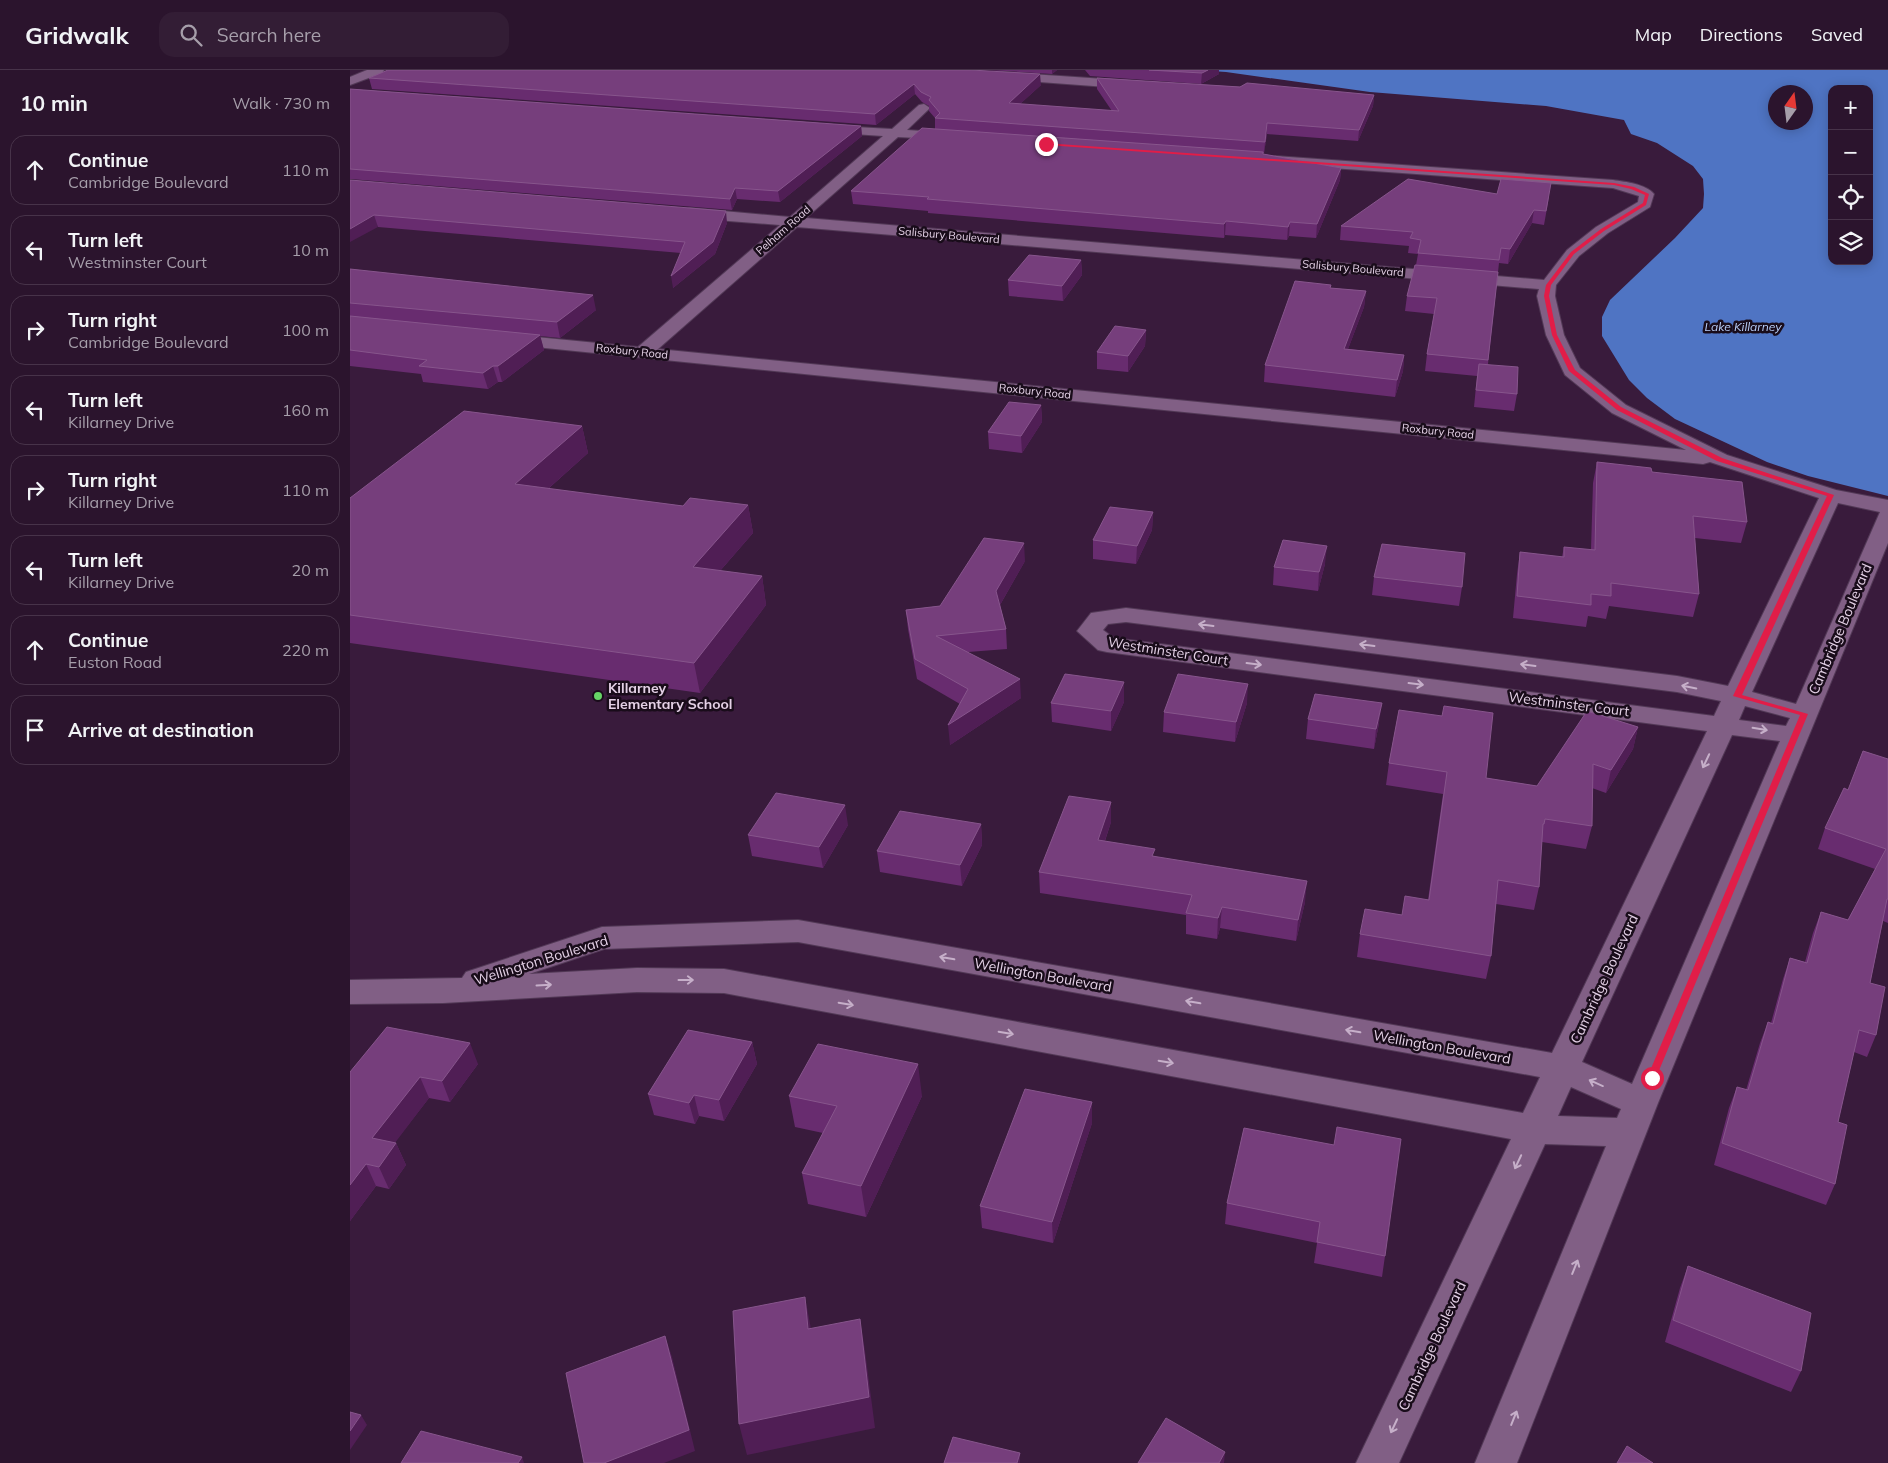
<!DOCTYPE html>
<html lang="en">
<head>
<meta charset="utf-8">
<style>
  body { margin:0; font-family:Mulish,sans-serif; background:#331d35; color:#f1f3f6 }
  .controls { position:absolute; right:15px; top:15px; display:grid; overflow:hidden; border-radius:10px; box-shadow:0 2px 12px #0003 }
  .controls button { width:45px; height:45px; display:grid; place-items:center; padding:0; border:0; border-bottom:1px solid #473349; background:#2b142d; color:#f1f3f6; font:25px sans-serif }
  .compass { position:absolute; left:1418px; top:15px; width:45px; height:45px; border-radius:50%; background:#2b142d; box-shadow:0 2px 12px #0003; rotate:14deg }
  .stop { position:absolute; width:15px; height:15px; margin:-11px; border:4px solid #e11d48; border-radius:50%; background:#fff }
  .stop.end { background:#e11d48; border-color:#fff; box-shadow:0 1px 5px #0008 }
  .list { margin:0; padding:0; list-style:none }
  h2 { display:flex; justify-content:space-between; align-items:center; height:65px; margin:0; padding:0 20px; font-size:21px }
  h2 small { font-size:16px; font-weight:400; color:#a69eaa }
  .list li { display:grid; grid-template-columns:32px 1fr auto; gap:15px; align-items:center; box-sizing:border-box; height:70px; margin:0 10px 10px; padding:0 10px; border:1px solid #473349; border-radius:15px }
  .list b { display:block; font-size:19px; white-space:nowrap }
  .list p { margin:0; font-size:16px; white-space:nowrap; color:#a69eaa }
  .list em { font-size:16px; font-style:normal; color:#a69eaa }
  .icon { flex:none; width:28px; height:28px; fill:none; stroke:currentColor; stroke-width:2; stroke-linecap:round; stroke-linejoin:round }
  .map { position:relative; flex:none; width:1538px; height:1393px; overflow:hidden }
  header { display:flex; align-items:center; gap:30px; box-sizing:border-box; height:70px; padding:0 25px; background:#2b142d; border-bottom:1px solid #473349 }
  header strong { font-size:24px }
  nav { display:flex; gap:28px; margin-inline-start:auto; font-size:18px }
  .search { width:350px; height:45px; background:#331d35; display:flex; align-items:center; gap:12px; box-sizing:border-box; padding:0 18px; border-radius:15px; color:#a69eaa; font-size:19px }
  main { display:flex }
  aside { flex:1; background:#2b142d }
  .map>svg:first-child { display:block }
</style>
</head>
<body>
<header>
<strong>Gridwalk</strong>
<div class="search"><svg class="icon" aria-label="search" viewBox="0 0 24 24"><circle cx="10" cy="10" r="6"/><path d="M15 15l6 6"/></svg>Search here</div>
<nav><a>Map</a><a>Directions</a><a>Saved</a></nav>
</header>
<main>
<aside>
<h2>10 min<small>Walk · 730 m</small></h2>
<ul class="list">
<li><svg class="icon" aria-label="ahead" viewBox="0 0 24 24"><path d="M12 20V5M6 11l6-6 6 6"/></svg><div><b>Continue</b><p>Cambridge Boulevard</p></div><em>110 m</em></li>
<li><svg class="icon" aria-label="left" viewBox="0 0 24 24"><path d="M17 20v-9H6M10 6l-5 5 5 5"/></svg><div><b>Turn left</b><p>Westminster Court</p></div><em>10 m</em></li>
<li><svg class="icon" aria-label="right" viewBox="0 0 24 24"><path d="M7 20v-9h11M14 6l5 5-5 5"/></svg><div><b>Turn right</b><p>Cambridge Boulevard</p></div><em>100 m</em></li>
<li><svg class="icon" aria-label="left" viewBox="0 0 24 24"><path d="M17 20v-9H6M10 6l-5 5 5 5"/></svg><div><b>Turn left</b><p>Killarney Drive</p></div><em>160 m</em></li>
<li><svg class="icon" aria-label="right" viewBox="0 0 24 24"><path d="M7 20v-9h11M14 6l5 5-5 5"/></svg><div><b>Turn right</b><p>Killarney Drive</p></div><em>110 m</em></li>
<li><svg class="icon" aria-label="left" viewBox="0 0 24 24"><path d="M17 20v-9H6M10 6l-5 5 5 5"/></svg><div><b>Turn left</b><p>Killarney Drive</p></div><em>20 m</em></li>
<li><svg class="icon" aria-label="ahead" viewBox="0 0 24 24"><path d="M12 20V5M6 11l6-6 6 6"/></svg><div><b>Continue</b><p>Euston Road</p></div><em>220 m</em></li>
<li><svg class="icon" aria-label="arrive" viewBox="0 0 24 24"><path d="M6 21V4h12l-3 4 3 4H6"/></svg><div><b>Arrive at destination</b></div></li>
</ul>
</aside>
<div class="map">
<svg width="1538" height="1393" viewBox="0 0 1538 1393">
  <rect width="100%" height="100%" fill="#391b3c"/>
  <path fill="#4f74c3" fill-rule="evenodd" d="M846,0h692v426l-80,-20 -41,-14 -92,-43 -28,-21 -18,-18 -27,-44v-19l8,-17 65,-62 28,-30 1,-14 -1,-15 -10,-13 -36,-23 -26,-9 -7,-14 -78,-14 -176,-14 -144,-20zM1482,19h37v172h-37zM1426,22h30v30h-30z"/>
  <g fill="none" stroke-linecap="round" stroke-linejoin="round">
    <g stroke="#523956" stroke-width="2">
      <path id="street" d="M652,2l132,9 6,4 -6,4 -136,-10 -2,-3 2,-3z
        M574,34l6,4 -23,22 46,3 5,1 2,3 -2,3 -60,-3 -92,81 738,62 23,-30 29,-23 42,-25 1,-6 -26,-8 -338,-24 -7,-4 7,-4 338,24c13,2 33,4 41,14l-4,13 -42,26 -29,23 -23,29 -1,11 9,39 16,33 46,37 101,50 109,35 52,10v43l-230,560 -141,360h-42l131,-317 -61,-2 -146,319h-43l155,-324 -787,-146 -87,-1 -194,11 -93,1v-24l112,-2 4,-6 136,-45 196,-7 754,133 155,-322 -600,-79 -9,-2 -21,-19 14,-18 35,-5 551,68 51,10 91,-188 -109,-36 -7,2 -1198,-120 -6,-1 -3,-4 3,-4 6,-1 133,13 142,-122 -90,-7 -5,-2 -3,-3 3,-3 5,-2 100,9 93,-81 -59,-4 -5,-1 -2,-3 2,-3 73,4 27,-24zM447,157l742,62 -2,7 9,39 19,40 47,38 74,37 -1028,-101zM1488,433l42,9 -84,192 -44,-12zM776,552l551,70 44,9 -7,15 -600,-78 -11,-8 5,-6zM1395,636l45,12 -4,8 -47,-6zM1382,665l48,6 -148,343 -50,-22zM448,872l742,135 -17,36 -799,-144 -87,-1 -108,6 75,-25zM1221,1017l50,22 -4,9 -59,-2z"/>
    </g>
    <g stroke="#523956" stroke-width="2">
      <path id="secondary" d="M17,0h17l-2,3 -32,12v-8z"/>
    </g>
    <use href="#street" fill="#815f85" fill-rule="evenodd"/>
    <use href="#secondary" fill="#815f85" fill-rule="evenodd"/>
  </g>
  <path fill="#682c6f" d="M639,0h68l-5,4z
    M735,0h134v4l-18,10 -111,-8z
    M19,8l672,7 -21,19 92,7 -15,-22v-11l277,17 -1,11 -15,35 -91,-7 -3,19h-1v1l78,14 -1,12 -24,58 -27,-2 -2,4 -62,-5 -1,3 -296,-25v-2l-75,-7 -2,-13 84,-62v-11l-6,-7v-5l-7,-4 -7,-8 -39,31 -504,-36z
    M0,19l511,37 1,10 -82,66 -43,-3 -5,11 -382,-31z
    M0,110l377,43 -12,31 -42,34 8,-35 -303,-26z
    M1147,124l52,3 -5,28 -12,-2 -24,41 -9,-1 -11,101 29,30 -3,17 -40,-4 3,-31 -52,-5 2,-17 7,-40 -29,-3 2,-15 9,-31 2,-11 -10,-1 1,-7 -69,-6 1,-14z
    M731,190l1,15 -19,26 -54,-5 -1,-16z
    M0,199l246,41 -36,28 -20,-2 4,14 -42,32h-4l-10,7 -65,-7 -2,-8 -71,-8z
    M981,218l35,3 -2,16 -16,42 56,6 -1,16 -8,26 -131,-15 1,-17z
    M796,260l-1,16 -17,26 -31,-3v-17z
    M691,335l1,17 -20,31 -33,-4 -1,-17z
    M232,356l6,27 -40,36 135,17 65,-1 5,28 -33,38 42,5 4,29 -66,88 -350,-50v-145z
    M1247,392l55,10 95,50 -6,21 -46,-5 4,56 -6,23 -84,-11 -3,13 -18,-3 -2,11 -73,-9 4,-44 3,-22 42,5 2,-10 27,3 2,-67z
    M803,442l-1,18 -16,34 -43,-5v-19z
    M675,491l-25,44 6,24 1,20 -39,3 53,46 -71,47 10,-41 -43,-25 -9,-50 -2,-19 34,-4z
    M975,494l-7,27 -45,-6 1,-18z
    M1024,507l88,10 -3,19 -87,-11z
    M774,632l-13,29 -59,-9 -1,-19z
    M897,633l-12,39 -72,-10 1,-20z
    M1049,640l87,68 51,8 101,-59 -5,22 -27,44 -14,-5v38l-6,23 -44,-7 -3,45 -5,23 -38,-6 -5,52 -5,23 -129,-22 3,-23 42,-19 26,-15 15,-106 -57,-9 3,-22z
    M958,649l71,4 -5,26 -68,-10z
    M1538,689v164l-5,-2 -13,62 6,52 -9,22 -13,-5 -16,70 -3,62 -9,21 -112,-40 15,-57 8,-21 9,3 14,-47 8,-21 3,1 12,-44 7,-21 15,4 8,-29 8,-21 27,8 27,-51 -57,-20 7,-21z
    M761,732v20l-6,19 200,61 -9,39 -76,-13 -3,11 -31,-5v-19l-146,-22 -1,-21z
    M631,754l1,21 -20,41 -82,-14 -3,-21z
    M498,755l-25,43 -71,-12 -4,-21z
    M402,972l5,22 -33,57 -25,-5 -4,8 -41,-9 -6,-21z
    M128,994l-28,38 -21,-4 -35,45h2l10,22 -17,24 -13,-3 -26,35v-149z
    M439,1026h133l-56,121 -58,-13 -6,-31 21,-40 -28,-6z
    M742,1053l-39,120 -71,-15 -2,-22z
    M894,1058l141,128 -3,21 -68,-14 3,-20 -92,-19 2,-21z
    M1338,1196l113,105 -10,21 -126,-50 15,-54z"/>
  <path fill="#501e55" d="M702,0h5l-5,4z
    M858,0h11v4l-18,10 1,-11z
    M690,4l1,11 -32,29v-11z
    M564,14l1,10 -39,31 -1,-11z
    M1024,25l-1,11 -15,35 1,-11z
    M917,53v11l-3,19 1,-11z
    M511,56l1,10 -82,66 -2,-11z
    M991,98l-1,12 -24,58 1,-14z
    M385,118l2,11 -5,11 -2,-11z
    M1184,140l-2,13 -24,41 2,-15z
    M376,141l1,12 -12,31 -42,34 -2,-12z
    M24,145l4,12 -28,15v-13z
    M876,151l-1,14 -1,3v-14z
    M940,152l-1,14 -2,4 1,-13z
    M731,190l1,15 -19,26 -1,-15z
    M1016,221l-2,16 -22,58 2,-16z
    M243,225l3,15 -36,28 -3,-16z
    M796,260l-1,16 -17,26v-16z
    M190,265l4,15 -42,32 -4,-16z
    M1054,285l-1,16 -8,26 2,-17z
    M143,296l5,16 -10,7 -5,-16z
    M691,335l1,17 -20,31 -1,-17z
    M232,356l6,27 -66,59 -7,-28z
    M398,435l5,28 -55,63 -5,-29z
    M803,442l-1,18 -16,34 1,-18z
    M674,473l1,18 -28,49 -1,-19z
    M977,476l-2,18 -7,27 1,-19z
    M412,506l4,29 -66,88 -6,-30z
    M670,609l1,19 -71,47 -2,-20z
    M774,612v20l-13,29v-20z
    M898,614l-1,19 -12,39 1,-20z
    M1032,633l-3,20 -5,26 2,-20z
    M1288,657l-5,22 -27,44 5,-23z
    M761,732v20l-13,39v-21z
    M495,735l3,20 -25,43 -4,-21z
    M631,754l1,21 -20,41 -2,-21z
    M957,811l-2,21 -9,39 2,-21z
    M872,837l-2,21 -3,11 1,-21z
    M402,972l5,22 -33,57 -5,-21z
    M120,973l8,21 -28,38 -8,-21z
    M568,994l4,32 -56,121 -5,-31z
    M70,1007l9,21 -47,62 -10,-22z
    M344,1025l5,21 -4,8 -6,-21z
    M742,1032v21l-39,120 -1,-21z
    M46,1073l10,22 -17,24 -10,-22z
    M16,1094l10,22 -26,35v-36z
    M455,1227l6,32h-3z
    M510,1249l5,32 10,77 -128,27 -8,-31z
    M315,1266l7,21 23,94 -31,12h-60z
    M11,1345l6,10 -17,25v-19z
    M875,1382l-1,11h-5z
    M670,1383v10h-3z
    M172,1387l2,6h-6z"/>
  <path fill="#763e7c" stroke="#87558c" d="M38,0h583l69,4 -31,29 110,8 -22,-33 143,9 7,-4 127,12 -15,35 -92,-7 -2,19 -330,-24 5,-5 -11,-13 2,-3 -10,-5 -7,-8 -39,30 -506,-36z
    M799,0h59l-6,3z
    M0,19l511,37 -83,65 -43,-3 -5,11 -380,-30z
    M572,58l341,24v2l78,14 -24,56 -27,-2 -2,5 -62,-6 -2,3 -297,-25 2,-2 -78,-6z
    M1058,109l89,15 4,-15 50,4 -5,28 -12,-1 -24,39 -9,-1 -2,12 -81,-7 3,-13 -11,-2 3,-6 -72,-6z
    M0,110l376,31 -13,31 -42,34 14,-34 -311,-27 -24,14z
    M679,185l52,5 -19,26 -54,-6z
    M1065,195l83,7 -10,88 -61,-6 10,-56 -30,-2z
    M0,199l243,26 -36,27 -207,-19z
    M945,211l36,4 -1,3 36,3 -22,58 60,6 -7,25 -132,-15z
    M0,246l190,19 -42,31h-5l-10,7 -64,-7 8,-6 -77,-10z
    M765,256l31,4 -18,26 -31,-4z
    M1129,294l39,3 -1,27 -41,-4z
    M659,332l32,3 -20,31 -33,-4z
    M114,341l118,15 -67,58 168,22 7,-8 58,7 -55,62 69,9 -68,87 -344,-48v-117z
    M1247,392l54,6 1,4 90,10 5,40 -54,-6 6,78 -88,-11v13l-20,-2v11l-74,-9 3,-44 44,5v-10l31,3z
    M760,437l43,5 -16,34 -44,-6z
    M634,468l40,5 -28,48 10,38 -70,7 84,43 -72,46 20,-36 -53,-30 -9,-49 34,-4z
    M933,470l44,6 -8,26 -45,-5z
    M1032,474l83,9 -3,34 -88,-10z
    M715,604l59,8 -13,29 -60,-8z
    M828,604l70,10 -12,38 -72,-10z
    M965,624l67,9 -6,26 -68,-10z
    M1094,636l49,7 -7,65 51,8 50,-75 51,16 -27,43 -18,-6 -1,62 -47,-7 -1,5h-1l-4,63 -41,-7 -7,76 -131,-22 5,-25 37,6 3,-19 24,4 18,-128 -58,-9 10,-53 43,6z
    M1513,681l25,8v140h-1l-17,84 15,4 -9,48 -17,-5 -21,92 9,3 -12,59 -113,-41 15,-56 11,3 20,-68 5,2 17,-66 17,5 14,-51 27,8 38,-71 -61,-21 19,-40 4,2z
    M426,723l69,12 -26,42 -71,-12z
    M719,726l42,6 -13,38 57,9 -3,7 155,25 -9,39 -76,-13 -4,11 -32,-5 6,-18 -153,-23z
    M550,741l81,13 -21,41 -83,-14z
    M37,957l83,16 -28,38 -22,-4 -48,61 24,5 -17,24 -13,-3 -16,21v-113z
    M338,960l64,12 -33,58 -25,-5 -5,8 -41,-9z
    M468,974l100,20 -57,122 -59,-13 35,-67 -48,-10z
    M675,1019l67,13 -40,120 -72,-16z
    M987,1057l64,12 -16,117 -68,-14 3,-20 -93,-19 17,-75 90,17z
    M1338,1196l123,47 -10,58 -128,-51z
    M455,1227l3,32 52,-10 9,78 -130,27 -6,-113z
    M315,1266l24,94 -85,33h-20l-18,-90z
    M0,1342l11,3 -11,16z
    M816,1348l59,34 -6,11h-81z
    M71,1361l101,26 -4,6h-117z
    M603,1367l67,16 -3,10h-73z
    M1277,1376l26,17h-36z"/>
  <defs><path id="oneway-shaft" d="M-6 0H5M1.5-3L5.5 0L1.5 3" fill="none" stroke-width="1.6" stroke-linecap="round" stroke-linejoin="round" transform="scale(1.25)"/></defs>
  <g stroke="#c6afc9">
    <use href="#oneway-shaft" transform="translate(856 555) rotate(-173)"/>
    <use href="#oneway-shaft" transform="translate(1017 575) rotate(-173)"/>
    <use href="#oneway-shaft" transform="translate(904 594) rotate(7)"/>
    <use href="#oneway-shaft" transform="translate(1178 595) rotate(-173)"/>
    <use href="#oneway-shaft" transform="translate(1066 614) rotate(7)"/>
    <use href="#oneway-shaft" transform="translate(1339 617) rotate(-169)"/>
    <use href="#oneway-shaft" transform="translate(1410 659) rotate(9)"/>
    <use href="#oneway-shaft" transform="translate(1356 691) rotate(115)"/>
    <use href="#oneway-shaft" transform="translate(597 888) rotate(-170)"/>
    <use href="#oneway-shaft" transform="translate(336 910)"/>
    <use href="#oneway-shaft" transform="translate(194 915) rotate(-3)"/>
    <use href="#oneway-shaft" transform="translate(843 932) rotate(-170)"/>
    <use href="#oneway-shaft" transform="translate(496 934) rotate(10)"/>
    <use href="#oneway-shaft" transform="translate(1003 961) rotate(-170)"/>
    <use href="#oneway-shaft" transform="translate(656 963) rotate(10)"/>
    <use href="#oneway-shaft" transform="translate(816 992) rotate(10)"/>
    <use href="#oneway-shaft" transform="translate(1246 1013) rotate(-156)"/>
    <use href="#oneway-shaft" transform="translate(1168 1092) rotate(115)"/>
    <use href="#oneway-shaft" transform="translate(1225 1197) rotate(-68)"/>
    <use href="#oneway-shaft" transform="translate(1164 1348) rotate(-68)"/>
    <use href="#oneway-shaft" transform="translate(1044 1356) rotate(115)"/>
  </g>
  <path fill="#e11d48" d="M694,73l570,40 20,4 15,7 -3,11 -42,26 -30,23 -23,31 -2,11 8,39 18,35 46,37 101,51 112,37 -92,200 66,19 -153,366 -3,2 -5,-4 153,-363 -67,-19 94,-200 -110,-35 -100,-51 -48,-39 -17,-36 -8,-39 2,-11 25,-33 30,-23 42,-26 2,-8 -14,-6 -17,-4 -568,-40z"/>
  <circle fill="#66d466" stroke="#190c1a" stroke-width="2" cx="248" cy="626" r="5"/>
  <g text-anchor="middle" stroke-width="5" stroke-linejoin="round" paint-order="stroke">
    <g font-size="11" fill="#e4d1e6" stroke="#190c1a">
      <text transform="translate(433 160) rotate(-41)" y="4">Pelham Road</text>
      <text transform="translate(599 165) rotate(5)" y="4">Salisbury Boulevard</text>
      <text transform="translate(1003 198) rotate(5)" y="4">Salisbury Boulevard</text>
      <text transform="translate(282 281) rotate(6)" y="4">Roxbury Road</text>
      <text transform="translate(685 321) rotate(6)" y="4">Roxbury Road</text>
      <text transform="translate(1088 361) rotate(6)" y="4">Roxbury Road</text>
    </g>
    <g font-size="12" font-style="italic" fill="#b9cff9" stroke="#190c1a">
      <text x="1393" y="261">Lake Killarney</text>
    </g>
    <g font-size="14" fill="#e4d1e6" stroke="#190c1a">
      <text transform="translate(1490 559) rotate(-67)" y="5">Cambridge Boulevard</text>
      <text transform="translate(818 581) rotate(9)" y="5">Westminster Court</text>
      <text transform="translate(1219 634) rotate(7)" y="5">Westminster Court</text>
      <text transform="translate(191 890) rotate(-17)" y="5">Wellington Boulevard</text>
      <text transform="translate(693 905) rotate(10)" y="5">Wellington Boulevard</text>
      <text transform="translate(1254 909) rotate(-65)" y="5">Cambridge Boulevard</text>
      <text transform="translate(1092 977) rotate(10)" y="5">Wellington Boulevard</text>
      <text transform="translate(1082 1276) rotate(-65)" y="5">Cambridge Boulevard</text>
    </g>
    <g font-size="14" font-weight="bold" fill="#e4d1e6" stroke="#190c1a" text-anchor="start">
      <text x="258" y="623">Killarney<tspan x="258" dy="16">Elementary School</tspan></text>
    </g>
  </g>
</svg>
<div class="controls">
<button>+</button>
<button>−</button>
<button><svg class="icon" aria-label="locate" viewBox="0 0 24 24"><circle cx="12" cy="12" r="6"/><path d="M12 2v4M12 18v4M2 12h4M18 12h4"/></svg></button>
<button><svg class="icon" aria-label="layers" viewBox="0 0 24 24"><path d="M12 4l9 5-9 5-9-5zM3 14l9 5 9-5"/></svg></button>
</div>
<svg class="compass" viewBox="-18 -18 36 36"><path d="M0-13l5 13h-10z" fill="#e53935"/><path d="M0 13l5-13h-10z" fill="#a69eaa"/></svg>
<div class="stop" style="left:1302px;top:1008px"></div>
<div class="stop end" style="left:696px;top:74px"></div>
</div>
</main>
</body>
</html>
